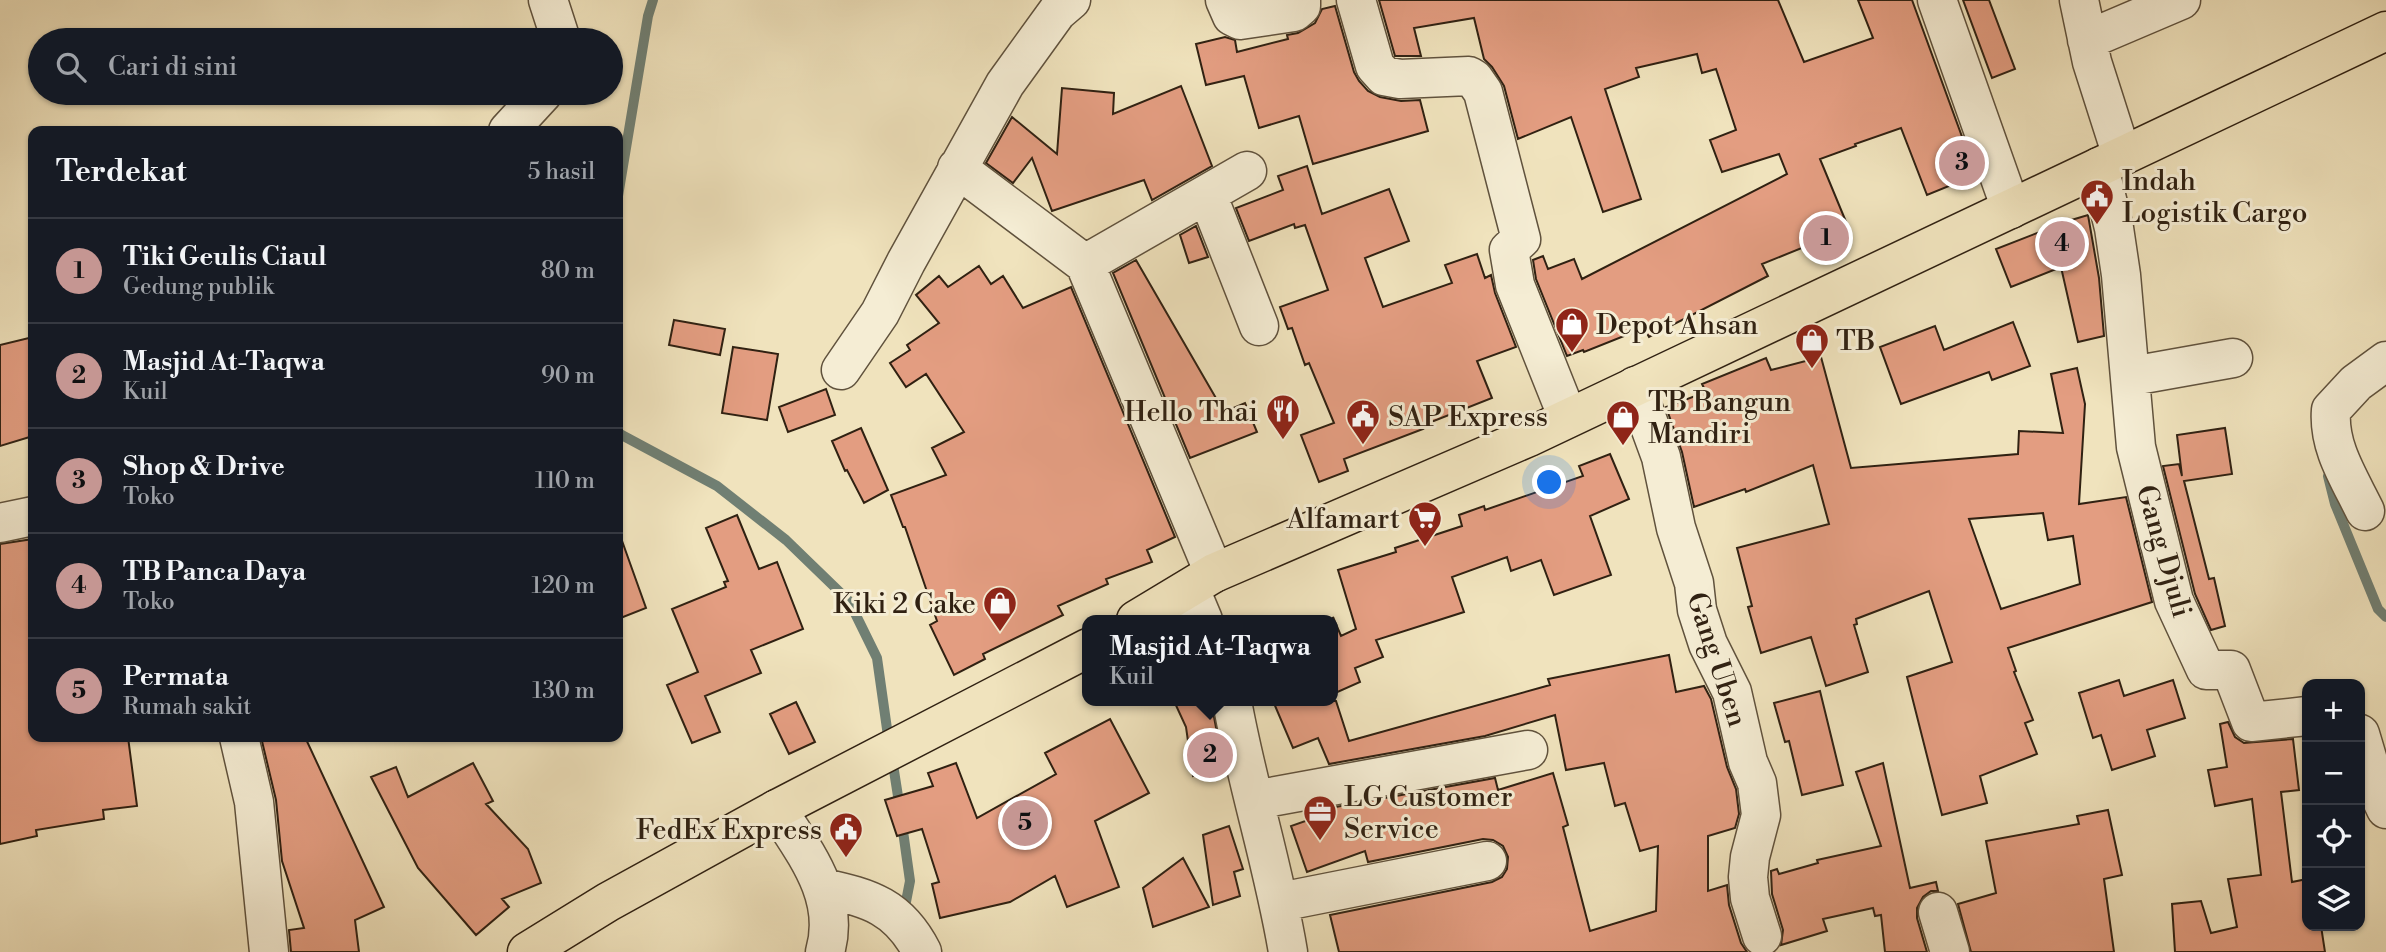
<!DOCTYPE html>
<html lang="id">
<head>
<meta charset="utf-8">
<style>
  body { margin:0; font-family:"Libre Bodoni",serif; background:#20242c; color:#f1f3f6 }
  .controls { position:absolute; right:21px; bottom:21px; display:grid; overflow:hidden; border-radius:14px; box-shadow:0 2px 5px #0004 }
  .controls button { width:63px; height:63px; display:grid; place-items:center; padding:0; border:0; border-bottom:2px solid #363941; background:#171b24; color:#f1f3f6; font:35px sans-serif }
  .you { position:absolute; left:1550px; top:483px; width:24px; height:24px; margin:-18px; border:5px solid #fff; border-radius:50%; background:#1a73e8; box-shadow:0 0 0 10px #1a73e833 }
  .badge { display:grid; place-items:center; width:46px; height:46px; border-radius:50%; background:#c59692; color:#111; font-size:23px; font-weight:700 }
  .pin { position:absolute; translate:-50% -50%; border:4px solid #fff; box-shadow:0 2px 7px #0006 }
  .popup { position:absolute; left:1082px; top:615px; width:256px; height:91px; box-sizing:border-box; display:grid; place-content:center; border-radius:14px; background:#171b24; filter:drop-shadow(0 2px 5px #0005); font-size:23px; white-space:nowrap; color:#9ea1a6 }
  .popup b { font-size:26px; color:#f1f3f6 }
  .popup::after { content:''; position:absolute; left:50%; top:100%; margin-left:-14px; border:14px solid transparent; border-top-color:#171b24 }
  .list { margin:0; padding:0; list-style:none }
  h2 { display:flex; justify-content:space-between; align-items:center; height:91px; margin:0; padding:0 28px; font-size:30px }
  h2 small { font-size:23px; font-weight:400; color:#9ea1a6 }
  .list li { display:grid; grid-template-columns:46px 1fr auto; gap:21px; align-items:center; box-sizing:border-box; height:105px; padding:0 28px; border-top:2px solid #363941 }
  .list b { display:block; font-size:26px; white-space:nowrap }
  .list p { margin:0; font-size:23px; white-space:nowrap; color:#9ea1a6 }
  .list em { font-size:23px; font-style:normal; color:#9ea1a6 }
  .icon { flex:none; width:38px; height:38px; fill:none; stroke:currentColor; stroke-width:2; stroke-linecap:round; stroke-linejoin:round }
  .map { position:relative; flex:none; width:2386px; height:952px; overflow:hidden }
  .search { position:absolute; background:#171b24; box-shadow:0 2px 5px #0004; left:28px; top:28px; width:595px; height:77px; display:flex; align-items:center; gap:18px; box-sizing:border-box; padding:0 24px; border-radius:38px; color:#9ea1a6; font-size:26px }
  .panel { position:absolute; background:#171b24; box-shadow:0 2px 5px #0004; left:28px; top:126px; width:595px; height:616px; border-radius:14px }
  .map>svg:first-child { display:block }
</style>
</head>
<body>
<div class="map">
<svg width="2386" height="952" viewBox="0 0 2386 952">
  <rect width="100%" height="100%" fill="#f0e3bd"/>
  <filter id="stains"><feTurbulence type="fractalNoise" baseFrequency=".00286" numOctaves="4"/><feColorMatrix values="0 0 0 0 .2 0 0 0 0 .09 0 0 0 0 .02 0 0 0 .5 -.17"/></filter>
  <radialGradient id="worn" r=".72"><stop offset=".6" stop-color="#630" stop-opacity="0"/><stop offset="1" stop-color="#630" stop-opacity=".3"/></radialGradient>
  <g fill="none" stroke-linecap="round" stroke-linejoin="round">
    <path stroke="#707f73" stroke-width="10" d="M618,196l30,-180 5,-16
      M618,433l99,53 69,54 63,61 28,57 12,85
      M2328,476l7,28 43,105 8,8
      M892,758l8,51
      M902,824l8,57 -6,31"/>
  </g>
  <path fill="#e39d81" stroke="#302112" stroke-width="2" fill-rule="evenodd" d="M1379,0h399l26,62 69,-24 -15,-38h54l64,175 -49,20 -26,-67 -46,16 1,2 -36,13 29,70 -87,35 6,12 -119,61 -5,-9 -60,24 -1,-2 -16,6 -31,-77 -3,-19 10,-4 5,13 26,-10 8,20 205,-105 -8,-20 -57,18 -12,-32 26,-10 -20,-61 -14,4 -5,-19 -61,14 3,9 -34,12 36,110 -38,13 -32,-95 -53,22 -14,-53 -12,-19 -8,-8 -10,-41 -60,10 7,28h-26z
    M1963,0h26l26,69 -23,9z
    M1335,6l19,66 5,9 9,10 12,6 21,4 19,-1 8,31 -115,33 -14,-48 -40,12 -15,-52 -38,9 -10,-41 29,-7 10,3 2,12 51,-13 -1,-4 11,-2 17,-10 7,-14z
    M1181,86l31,80 -60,34 -8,-20 -92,31 -20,-53 -19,25 -27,-20 26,-46 45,37 5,-66 52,5 -1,21z
    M1307,166l15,48 67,-25 20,52 -44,17 18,49 69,-24 -7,-18 32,-11 8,24 6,-3 4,18 21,54 -39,14 15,37 -71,28 2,3 -79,30 4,12 -29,11 -18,-47 33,-12 -25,-60 -4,2 -13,-37 -4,1 -8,-22 48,-17 -23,-65 -10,3 -1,-4 -45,17 -13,-33 47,-18 -5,-14z
    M2088,215l11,63 5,58 -26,6 -17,-75 -50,20 -15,-38 72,-28z
    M1196,226l12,31 -19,6 -9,-28z
    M1136,260l88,152 21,-9 12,29 -67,26 -77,-185z
    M979,266l12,18 12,-8 20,32 48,-21 104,250 -28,13 5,12 -46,17 2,5 -50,22 5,9 -80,39 2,5 -31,16 -24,-50 7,-4 -32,-94h-2l-12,-32 55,-20 -14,-27 32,-16 -38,-58 -20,13 -16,-24 20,-13 -3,-5 32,-22 -23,-28 23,-19 9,11z
    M674,320l51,9 -5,26 -51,-10z
    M2013,322l17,44 -38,14 -3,-8 -88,32 -21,-57 55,-21 9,24z
    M33,337v99l-33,10v-101z
    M733,347l45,7 -11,66 -45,-7z
    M1821,357l30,111 167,-14 1,-23 44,2 -12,-59 26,-6 8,36 -6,100 47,-7 26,105 -144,46 8,23 -2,1 19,48 -8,3 12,31 -57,22 7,27 -45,12 -35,-138 45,-15 -23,-71 -73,28 1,5 -3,1 14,47 -42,14 -15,-49 -50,16 -13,-46 4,-1 -15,-58 92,-24 -16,-59 -67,27 -1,-3 -51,18 -12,-55 -16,-45 40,-15 -4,-8 64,-26 5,12zM2043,513l5,27 25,-4 7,48 -79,25 -32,-90z
    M826,389l9,26 -47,17 -9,-25z
    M861,428l27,62 -24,13 -17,-33 -2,1 -13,-30z
    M2225,428l7,46 -48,7 25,98 5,-1 11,48 -14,4 -16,-36 -32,-128 16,-2 3,12 -5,-41z
    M1610,454l19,45 -39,17 21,59 -57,20 -13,-35 -30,11 -4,-14 -55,20 12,35 -88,28 7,17 -28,11 5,14 -27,12v-77l8,19 15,-7 -18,-59 58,-18 -1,-4 67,-22 -3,-11 25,-9 1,4 98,-34 -4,-10z
    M737,515l22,54 18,-7 26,67 -52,21 10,23 -56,23 15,36 -28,11 -25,-58 31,-13 -26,-63 54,-22 -2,-5 4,-1 -22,-53z
    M621,538l25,70 -28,11v-80z
    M33,539v198h95l9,69 -34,4 1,9 -68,11 1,6 -37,8v-300z
    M1669,655l7,37 28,-6 7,13 16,68 9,22 3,25 -4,14 -27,8v55l19,-6 2,20 12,38 6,9h-408l-9,-37 162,-33 10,-5 5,-8 1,-12 -5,-11 -10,-6 -10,-1 -115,23 -3,-11 -58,21 -16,-46 40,-14 -1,-4 165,-30 3,12 55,-17 15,52 -5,2 27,104 66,-20 2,-65 -18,5 -15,-48 -10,3 -11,-43 -38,7 -11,-55 -70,21 -156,28 -11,-26 -25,10 -20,-47h63l13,40 201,-56 -2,-6z
    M2119,680l5,16 49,-16 12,38 -38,12 8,26 -43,14 -11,-35 -8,3 -14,-45z
    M1820,691l23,94 -41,10 -13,-54 -4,1 -11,-39z
    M1174,701h37l13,69 -31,6 -7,-49z
    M796,702l19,40 -26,12 -19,-40z
    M1110,719l39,74 -54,28 24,66 -52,20 -12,-31 -45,26 -70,16 -8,-34 7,-2 -17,-53 -25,7 -12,-36 48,-14 -5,-13 28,-10 21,55 79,-44 -11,-21z
    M2228,722l7,15 9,6 49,-4 6,51 -18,2 11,90 15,-3v47h14l4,26h-150l-3,-48 29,-3 10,32 26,-6 -9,-48 33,-4 -9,-76 -37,7 -7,-36 19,-3 -7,-43z
    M261,737h44l79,170 -29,13 4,32h-68l-2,-22 15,-2 -22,-67 -6,-61z
    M473,763l20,38 -7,3 42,45 13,34 -39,16 7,8 -33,28 -58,-67 -47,-91 25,-10 12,30z
    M1883,763l27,125 26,-6 2,9h-7l-8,6 -6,11v10l10,34h-42l-4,-37 -6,1 -2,-8 -50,11 4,12 -46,14 2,-15 -11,-36 -1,-23 6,-2 2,5 39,-11 -1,-3 64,-14 -25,-74z
    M2108,810l14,65 -18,4 10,73h-143l-13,-48 38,-11 -10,-52 93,-17 -2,-8z
    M1229,826l14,43 -9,3 6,24 -27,9 -10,-70z
    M1183,858l26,49 -56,20 -10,-39z"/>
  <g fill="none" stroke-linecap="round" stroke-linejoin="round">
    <g stroke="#60523d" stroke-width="41">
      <path id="minor" d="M548,0l13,40
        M1225,0l7,16 8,4 54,-8 7,-6v-6
        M1356,0l19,66 9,10 16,3 69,-3 5,3 9,13 38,147 -12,11 6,35 53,133
        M1937,0l74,209
        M2079,0l13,62 30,94
        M2087,40l94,-40
        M508,131l35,-38
        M2099,167l15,61 7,47 15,172 38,154 32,69h25l20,52 56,-6
        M957,168l128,96
        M1207,194l52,132
        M841,370l39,-57 26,-51 99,-178 52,-72 14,-12
        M2132,376l101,-18
        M1635,386l26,71 15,71 18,55 3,27 11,34 24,48 16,70 9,21 4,32 -11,42 -2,20 2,21 12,38
        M2365,511c-16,-33 -37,-64 -34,-101l25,-27 30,-22
        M0,523l33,-7
        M1214,573l-129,-309 162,-93
        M1190,589l13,31
        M1232,701c15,84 42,166 56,251
        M2360,734l16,54 10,21
        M239,737l15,65 15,150
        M1254,800l274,-50
        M777,809c28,44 64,88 48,143
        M823,888c47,10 76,19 99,64
        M1280,902l207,-41
        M1938,912l12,40"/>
    </g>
    <g stroke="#302112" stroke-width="41">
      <path id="highway" d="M1136,620l78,-47 315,-136 857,-406
        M527,952l81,-50 169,-93 311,-161"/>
    </g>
    <use href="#minor" stroke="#f5edd4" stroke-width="38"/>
    <use href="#highway" stroke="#f0e3bd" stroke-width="38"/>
  </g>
  <defs>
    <g id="civic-pin" transform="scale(1.75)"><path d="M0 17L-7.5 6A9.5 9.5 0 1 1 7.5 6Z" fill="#8f2418" stroke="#f5edd4"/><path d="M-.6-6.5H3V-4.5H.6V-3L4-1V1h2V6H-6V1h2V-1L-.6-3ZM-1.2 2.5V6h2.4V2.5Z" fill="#fff"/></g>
    <g id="shop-pin" transform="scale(1.75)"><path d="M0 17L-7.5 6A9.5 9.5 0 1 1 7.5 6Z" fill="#8f2418" stroke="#f5edd4"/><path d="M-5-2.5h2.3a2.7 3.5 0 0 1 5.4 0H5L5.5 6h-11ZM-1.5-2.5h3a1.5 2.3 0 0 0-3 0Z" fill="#fff"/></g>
    <g id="restaurant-pin" transform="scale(1.75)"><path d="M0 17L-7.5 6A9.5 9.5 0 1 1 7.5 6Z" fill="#8f2418" stroke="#f5edd4"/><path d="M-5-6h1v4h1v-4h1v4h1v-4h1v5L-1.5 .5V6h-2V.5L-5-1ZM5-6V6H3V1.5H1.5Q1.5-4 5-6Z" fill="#fff"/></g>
    <g id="supermarket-pin" transform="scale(1.75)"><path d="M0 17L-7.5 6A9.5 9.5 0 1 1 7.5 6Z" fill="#8f2418" stroke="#f5edd4"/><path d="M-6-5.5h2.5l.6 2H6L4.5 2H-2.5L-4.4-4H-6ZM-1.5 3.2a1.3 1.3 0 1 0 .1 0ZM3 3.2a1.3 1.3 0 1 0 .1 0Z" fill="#fff"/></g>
    <g id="office-pin" transform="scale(1.75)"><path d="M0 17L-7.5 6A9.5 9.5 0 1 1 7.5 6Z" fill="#8f2418" stroke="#f5edd4"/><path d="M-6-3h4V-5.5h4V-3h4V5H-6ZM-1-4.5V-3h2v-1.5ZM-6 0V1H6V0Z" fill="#fff"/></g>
  </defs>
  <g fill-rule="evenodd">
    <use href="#civic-pin" x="2097" y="196"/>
    <use href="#shop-pin" x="1572" y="324"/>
    <use href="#shop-pin" x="1812" y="340"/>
    <use href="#restaurant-pin" x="1283" y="411"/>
    <use href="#civic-pin" x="1363" y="416"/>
    <use href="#shop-pin" x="1623" y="417"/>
    <use href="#supermarket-pin" x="1425" y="518"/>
    <use href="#shop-pin" x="1000" y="603"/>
    <use href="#office-pin" x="1320" y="812"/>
    <use href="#civic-pin" x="846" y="829"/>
  </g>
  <g text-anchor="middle" stroke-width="6" stroke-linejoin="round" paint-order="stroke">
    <g font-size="28" fill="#302112" stroke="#f5edd4" text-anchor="start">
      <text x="2122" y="190">Indah<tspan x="2122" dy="32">Logistik Cargo</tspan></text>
      <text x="1596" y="334">Depot Ahsan</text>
      <text x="1836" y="350">TB</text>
      <text x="1648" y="411">TB Bangun<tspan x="1648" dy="32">Mandiri</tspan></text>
      <text x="1258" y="421" text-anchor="end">Hello Thai</text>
      <text x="1388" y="426">SAP Express</text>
      <text x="1400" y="528" text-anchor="end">Alfamart</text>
      <text x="976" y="613" text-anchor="end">Kiki 2 Cake</text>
      <text x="1344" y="806">LG Customer<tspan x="1344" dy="32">Service</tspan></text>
      <text x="822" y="839" text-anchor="end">FedEx Express</text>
    </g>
    <g font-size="28" fill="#302112" stroke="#f5edd4">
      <text transform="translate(2165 551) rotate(74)" y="10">Gang Djuli</text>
      <text transform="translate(1718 659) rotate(72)" y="10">Gang Uben</text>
    </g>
  </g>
  <rect width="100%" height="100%" filter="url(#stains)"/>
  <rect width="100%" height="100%" fill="url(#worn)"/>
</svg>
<div class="controls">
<button>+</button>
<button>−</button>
<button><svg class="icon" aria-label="locate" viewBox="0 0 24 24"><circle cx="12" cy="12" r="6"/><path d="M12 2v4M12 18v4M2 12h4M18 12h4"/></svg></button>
<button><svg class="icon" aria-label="layers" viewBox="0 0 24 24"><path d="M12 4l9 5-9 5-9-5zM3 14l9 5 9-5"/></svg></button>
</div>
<div class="you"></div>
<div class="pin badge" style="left:1826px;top:238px">1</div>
<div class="pin badge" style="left:1210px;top:755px">2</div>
<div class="popup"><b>Masjid At-Taqwa</b>Kuil</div>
<div class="pin badge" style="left:1962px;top:163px">3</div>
<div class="pin badge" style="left:2062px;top:244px">4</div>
<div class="pin badge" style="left:1025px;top:823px">5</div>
<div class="search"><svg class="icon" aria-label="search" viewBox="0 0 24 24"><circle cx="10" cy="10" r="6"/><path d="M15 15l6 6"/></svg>Cari di sini</div>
<section class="panel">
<h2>Terdekat<small>5 hasil</small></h2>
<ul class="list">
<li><span class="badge">1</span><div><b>Tiki Geulis Ciaul</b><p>Gedung publik</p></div><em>80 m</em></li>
<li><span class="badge">2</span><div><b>Masjid At-Taqwa</b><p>Kuil</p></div><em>90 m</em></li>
<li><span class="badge">3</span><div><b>Shop &amp; Drive</b><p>Toko</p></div><em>110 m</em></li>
<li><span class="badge">4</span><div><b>TB Panca Daya</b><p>Toko</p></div><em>120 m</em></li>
<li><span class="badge">5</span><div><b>Permata</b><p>Rumah sakit</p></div><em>130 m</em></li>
</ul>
</section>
</div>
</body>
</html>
